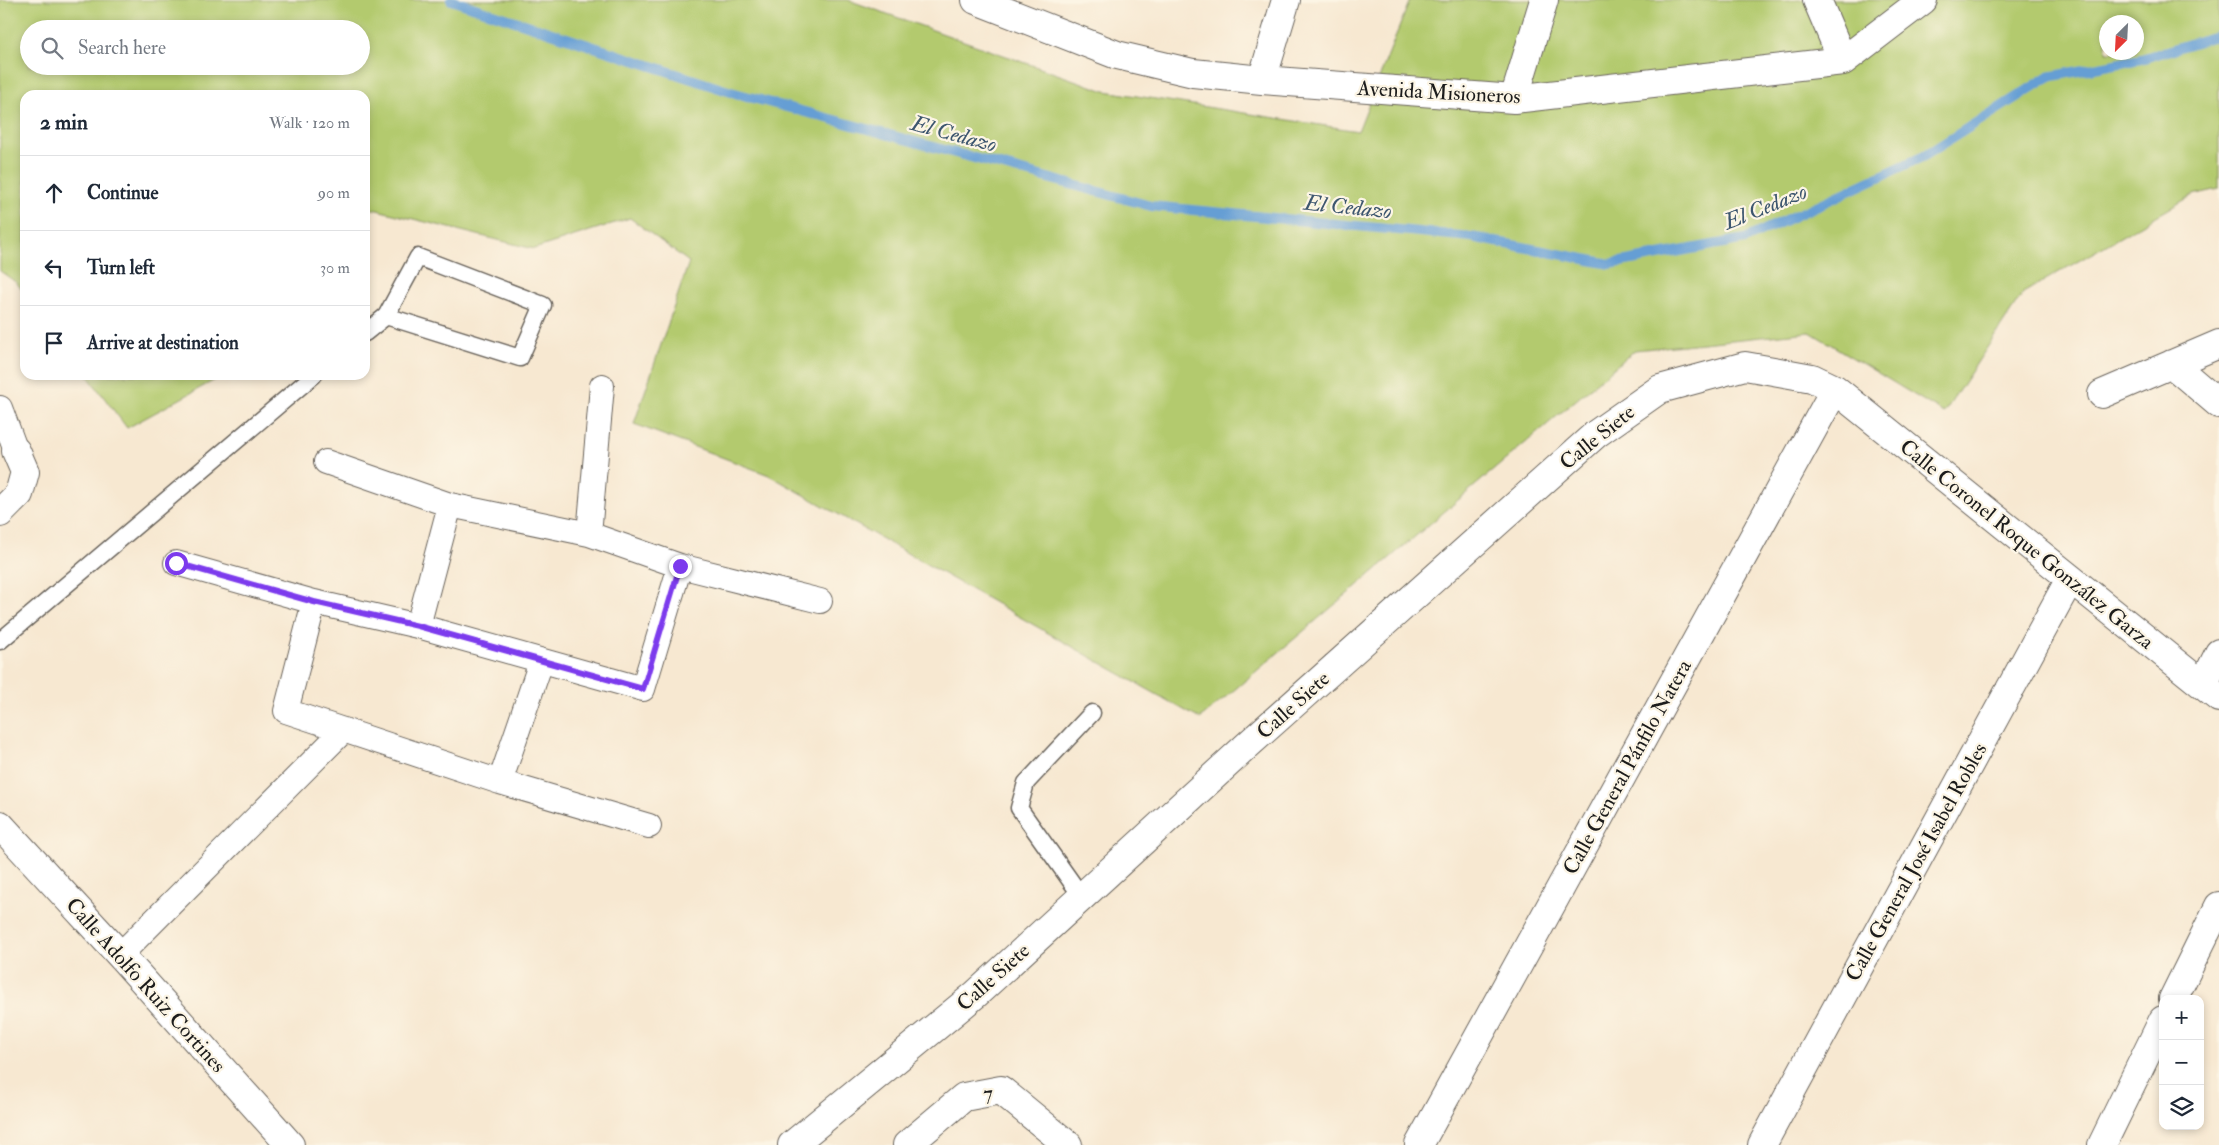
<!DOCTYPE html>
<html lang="en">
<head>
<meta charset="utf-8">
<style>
  body { margin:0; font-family:"IM FELL Double Pica",serif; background:#f6f6f7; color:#1f2937 }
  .controls { position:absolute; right:15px; bottom:15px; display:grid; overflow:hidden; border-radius:10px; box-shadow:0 2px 8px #0003 }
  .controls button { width:45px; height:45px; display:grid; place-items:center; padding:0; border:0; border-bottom:1px solid #e0e1e3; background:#fff; color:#1f2937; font:25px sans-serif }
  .compass { position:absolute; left:2099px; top:15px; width:45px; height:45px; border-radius:50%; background:#fff; box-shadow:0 2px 8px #0003; rotate:204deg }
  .stop { position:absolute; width:15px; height:15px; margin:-11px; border:4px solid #7c3aed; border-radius:50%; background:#fff }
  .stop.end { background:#7c3aed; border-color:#fff; box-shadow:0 1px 5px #0008 }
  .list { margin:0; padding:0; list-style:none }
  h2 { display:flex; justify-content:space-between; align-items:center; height:65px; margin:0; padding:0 20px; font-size:21px }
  h2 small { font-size:16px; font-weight:400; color:#747a83 }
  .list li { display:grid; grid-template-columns:32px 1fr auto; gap:15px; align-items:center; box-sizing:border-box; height:75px; padding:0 20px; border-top:1px solid #e0e1e3 }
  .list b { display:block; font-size:19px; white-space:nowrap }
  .list em { font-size:16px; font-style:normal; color:#747a83 }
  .icon { flex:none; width:28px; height:28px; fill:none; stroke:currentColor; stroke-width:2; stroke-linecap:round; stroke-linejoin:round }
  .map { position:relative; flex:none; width:2219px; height:1145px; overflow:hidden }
  .search { position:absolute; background:#fff; box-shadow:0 2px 8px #0003; left:20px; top:20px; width:350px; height:55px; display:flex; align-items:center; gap:12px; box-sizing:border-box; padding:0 18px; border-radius:28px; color:#747a83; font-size:19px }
  .panel { position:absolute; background:#fff; box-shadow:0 2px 8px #0003; left:20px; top:90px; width:350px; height:290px; border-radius:15px }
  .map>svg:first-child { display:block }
</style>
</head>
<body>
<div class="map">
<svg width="2219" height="1145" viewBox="0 0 2219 1145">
  <rect width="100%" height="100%" fill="#fcf5e5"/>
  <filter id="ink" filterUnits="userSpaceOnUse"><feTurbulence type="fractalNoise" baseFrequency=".02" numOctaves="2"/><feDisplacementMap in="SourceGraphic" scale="10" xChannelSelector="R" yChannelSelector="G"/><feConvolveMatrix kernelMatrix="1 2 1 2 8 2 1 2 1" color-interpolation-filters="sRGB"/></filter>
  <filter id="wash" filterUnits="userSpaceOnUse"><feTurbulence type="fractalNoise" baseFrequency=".0096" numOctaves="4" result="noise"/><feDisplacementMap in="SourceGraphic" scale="20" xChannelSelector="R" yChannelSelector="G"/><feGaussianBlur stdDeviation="1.12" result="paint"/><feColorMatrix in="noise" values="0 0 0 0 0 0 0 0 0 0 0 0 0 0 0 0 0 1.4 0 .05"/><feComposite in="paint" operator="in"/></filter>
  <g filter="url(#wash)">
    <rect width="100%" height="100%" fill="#f7e8d1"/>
    <path fill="#b3ca6e" stroke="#687345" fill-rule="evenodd" d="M0,0h848l257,91 253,40 52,-131h809v189l-26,6 -170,98 -79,120 -134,-81 -175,18 -435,369 -431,-244 -135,-51 55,-162 -59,-44 -96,31 -169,-42v-112h-340v199l-8,-11 -17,-12zM2106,22h30v30h-30zM29,29h332v37h-332z
      M87,375h137l-97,53z"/>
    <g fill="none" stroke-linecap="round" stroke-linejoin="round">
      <path stroke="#659ed4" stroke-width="10" d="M451,0l280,92 420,114 320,31 139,27 135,-25 179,-83 124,-79 93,-18 78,-24"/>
    </g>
  </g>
  <g filter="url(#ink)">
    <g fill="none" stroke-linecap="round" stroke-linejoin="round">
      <g stroke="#69635b" stroke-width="19">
        <path id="service" d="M418,257l125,48 -23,53 -134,-42z
          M365,333l21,-17
          M0,641l314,-266
          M1082,897l-63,-89 7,-25 66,-70"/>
      </g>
      <g stroke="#69635b" stroke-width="26">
        <path id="pedestrian" d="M0,408l16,43
          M326,462l124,43 139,29 91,32 140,35
          M589,534l13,-148
          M176,563l138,39 104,24 225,63 37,-123
          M314,602l-28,109 214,71 149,44
          M418,626l32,-121
          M500,782l41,-120
          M120,955l224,-225"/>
      </g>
      <g stroke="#69635b" stroke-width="30">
        <path id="minor" d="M976,0l141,55 76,18 69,7 252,19 329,-38 80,-61
          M1817,0l26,61
          M1262,80l24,-80
          M1514,99l30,-99
          M2172,364l47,40
          M2102,394l117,-50
          M0,513l19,-19 6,-22 -9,-21
          M2203,685l16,-32
          M0,825l120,130 170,190
          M2173,999l46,-93
          M792,1145l184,-151 275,-252 345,-308 64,-45 85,-23 67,12 23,11 384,309
          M907,1145l57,-48 37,-7 67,55
          M1419,1145l416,-756
          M1762,1145l308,-566
          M2102,1145l61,-125"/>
      </g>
      <use href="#service" stroke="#fff" stroke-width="16"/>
      <use href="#pedestrian" stroke="#fff" stroke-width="24"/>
      <use href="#minor" stroke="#fff" stroke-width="28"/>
    </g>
  </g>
  <g fill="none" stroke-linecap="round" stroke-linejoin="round" filter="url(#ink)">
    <path stroke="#7c3aed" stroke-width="6" d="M176,563l138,39 104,24 225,63 37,-123"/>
  </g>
  <g text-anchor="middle" stroke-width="4.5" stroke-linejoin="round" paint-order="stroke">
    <g font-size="21" fill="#1c1c1c" stroke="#fcf5e5">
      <text transform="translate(1439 92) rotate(3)" y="7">Avenida Misioneros</text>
      <text transform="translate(1597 437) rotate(-39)" y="7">Calle Siete</text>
      <text transform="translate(2027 544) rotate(39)" y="7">Calle Coronel Roque González Garza</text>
      <text transform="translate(1293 705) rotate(-42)" y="7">Calle Siete</text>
      <text transform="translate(1627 767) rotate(-61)" y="7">Calle General Pánfilo Natera</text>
      <text transform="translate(1916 862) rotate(-61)" y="7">Calle General José Isabel Robles</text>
      <text transform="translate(993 977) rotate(-42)" y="7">Calle Siete</text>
      <text transform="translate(146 985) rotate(48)" y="7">Calle Adolfo Ruiz Cortines</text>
      <text transform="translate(988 1093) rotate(-6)" y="7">7</text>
    </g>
    <g font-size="22" font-style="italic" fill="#3d566f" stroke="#fcf5e5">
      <text transform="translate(954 133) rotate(15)" y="8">El Cedazo</text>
      <text transform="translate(1348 206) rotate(6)" y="8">El Cedazo</text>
      <text transform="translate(1765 206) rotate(-22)" y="8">El Cedazo</text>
    </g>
  </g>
</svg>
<div class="controls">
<button>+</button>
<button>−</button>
<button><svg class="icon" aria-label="layers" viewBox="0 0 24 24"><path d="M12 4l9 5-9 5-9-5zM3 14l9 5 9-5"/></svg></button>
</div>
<svg class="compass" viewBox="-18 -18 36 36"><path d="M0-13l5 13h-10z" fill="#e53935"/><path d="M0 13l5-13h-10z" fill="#747a83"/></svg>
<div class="stop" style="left:176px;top:563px"></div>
<div class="stop end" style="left:680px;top:566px"></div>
<div class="search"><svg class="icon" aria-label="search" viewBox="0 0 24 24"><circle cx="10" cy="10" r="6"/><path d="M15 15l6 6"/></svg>Search here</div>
<section class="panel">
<h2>2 min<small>Walk · 120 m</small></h2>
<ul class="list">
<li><svg class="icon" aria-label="ahead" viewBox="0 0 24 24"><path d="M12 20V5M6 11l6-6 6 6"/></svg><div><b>Continue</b></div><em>90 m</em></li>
<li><svg class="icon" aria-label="left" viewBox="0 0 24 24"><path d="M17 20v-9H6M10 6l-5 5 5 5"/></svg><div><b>Turn left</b></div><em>30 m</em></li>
<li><svg class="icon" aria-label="arrive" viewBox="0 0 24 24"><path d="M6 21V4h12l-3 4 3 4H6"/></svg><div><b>Arrive at destination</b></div></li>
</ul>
</section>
</div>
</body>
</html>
